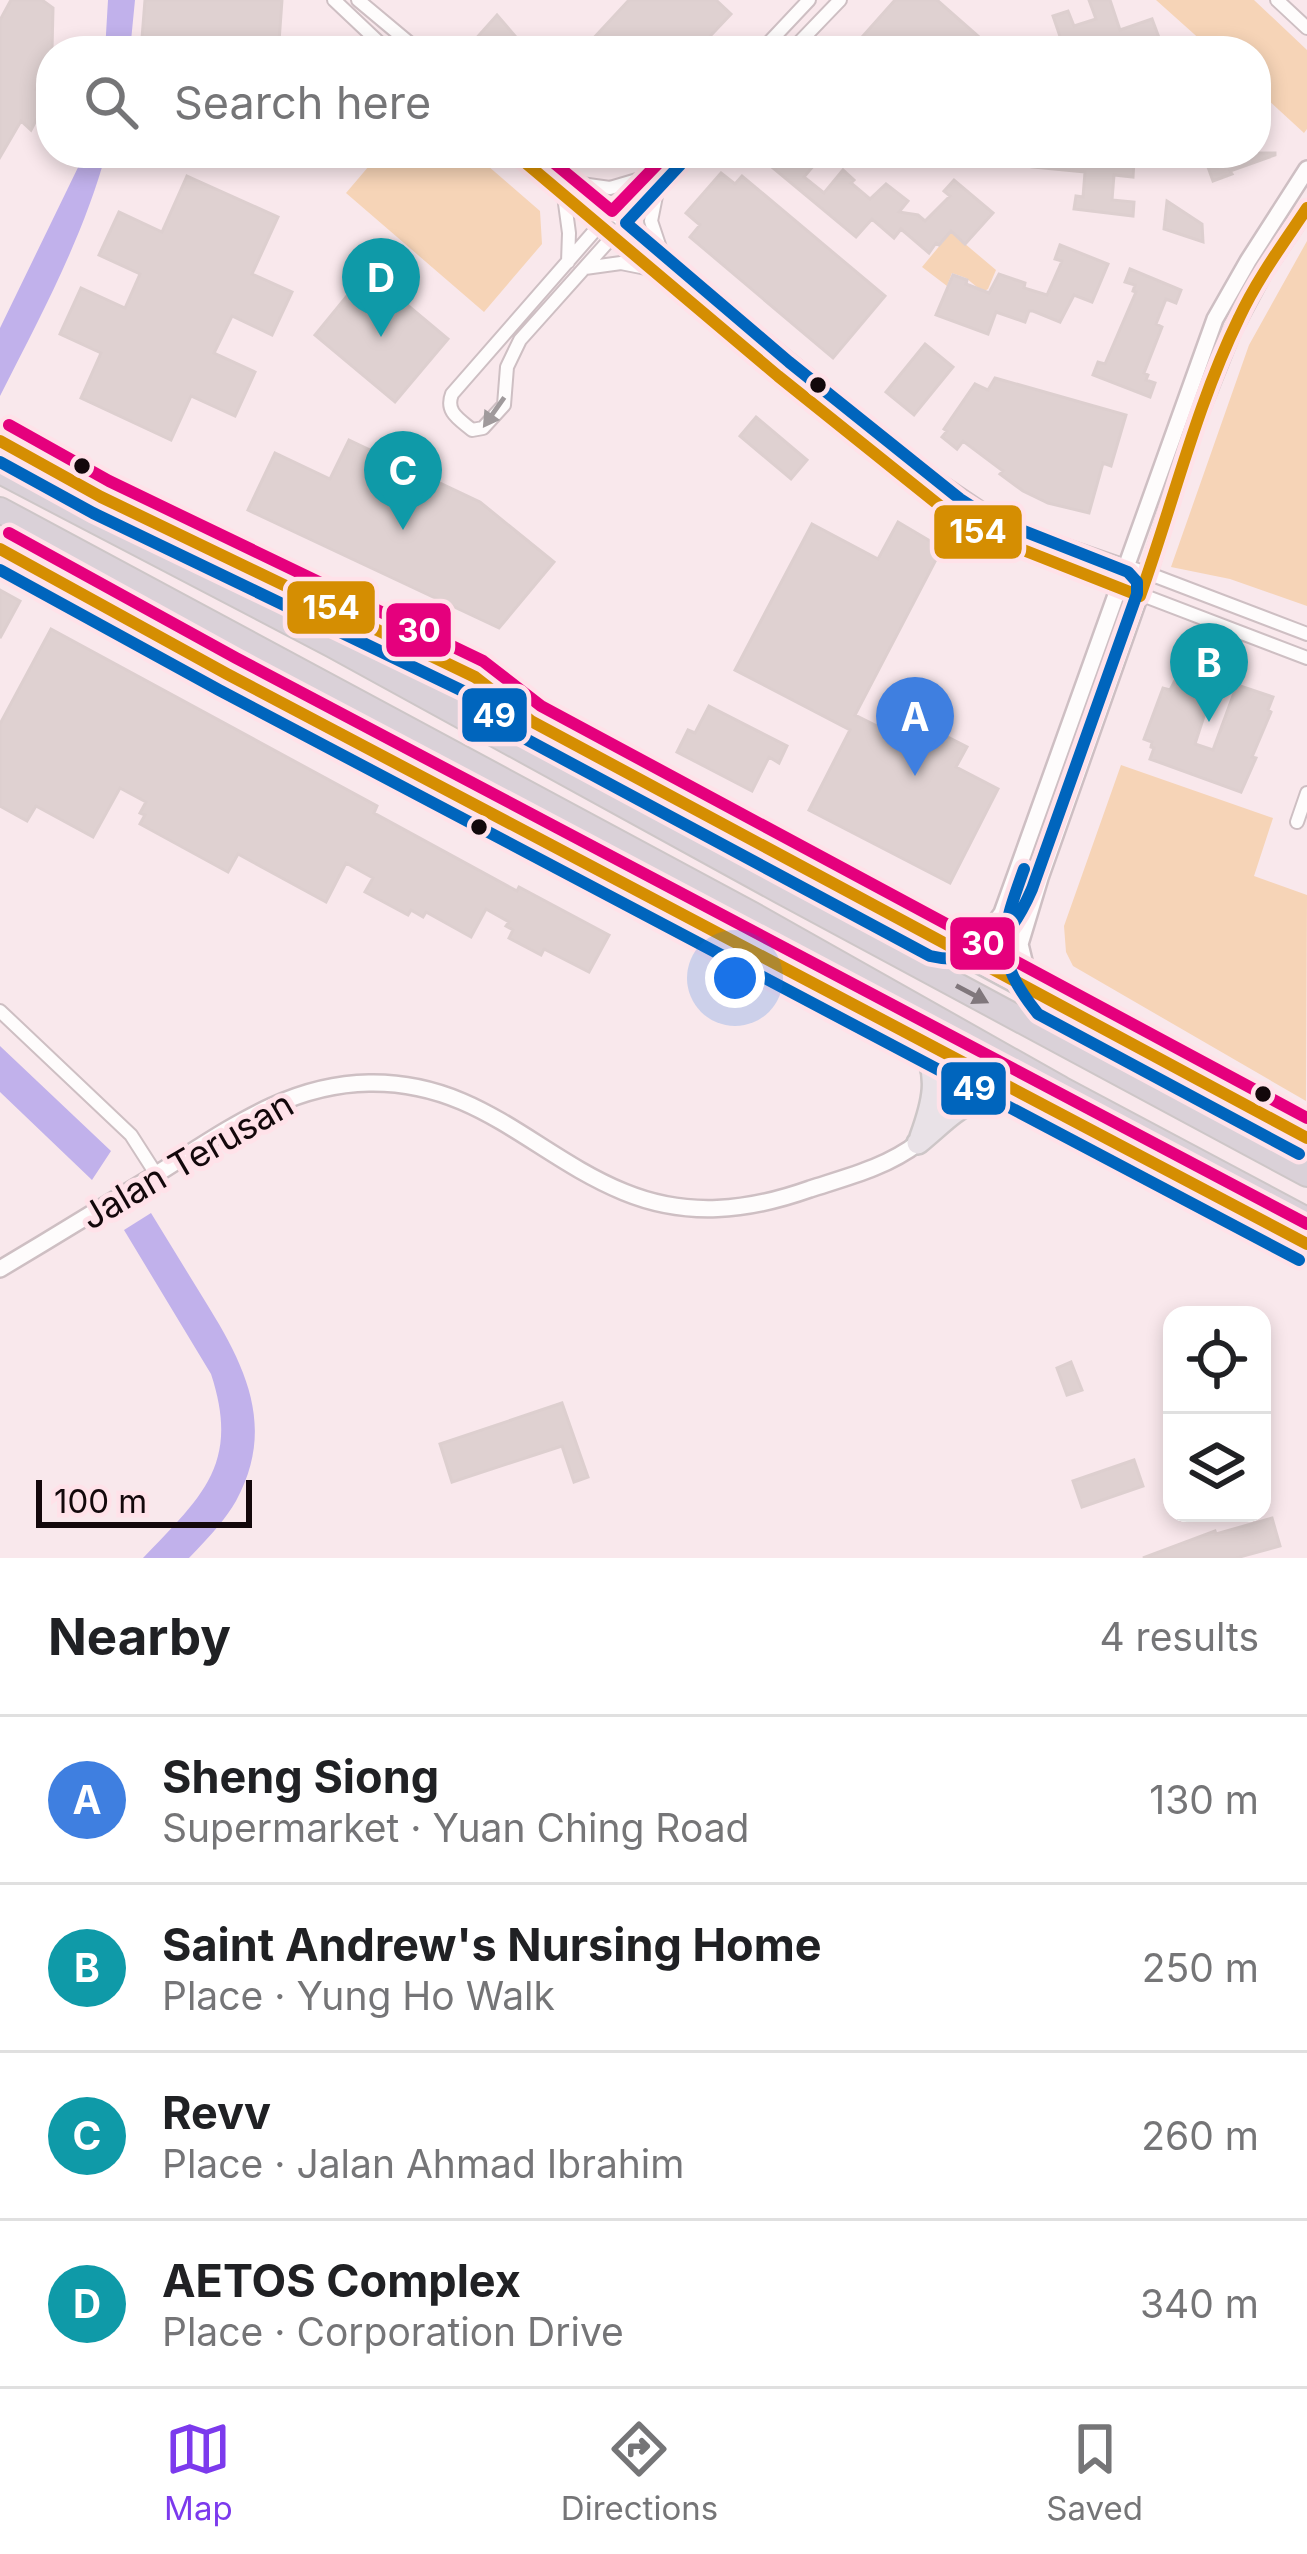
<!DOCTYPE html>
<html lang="en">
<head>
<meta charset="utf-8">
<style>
  body { margin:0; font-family:Inter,sans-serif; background:#f6f6f6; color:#202124 }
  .controls { position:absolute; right:36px; bottom:36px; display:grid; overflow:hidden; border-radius:24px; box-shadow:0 6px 18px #0003 }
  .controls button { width:108px; height:108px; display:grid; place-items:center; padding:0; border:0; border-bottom:3px solid #e0e0e0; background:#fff; color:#202124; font:60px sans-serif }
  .scale { position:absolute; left:36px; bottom:30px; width:216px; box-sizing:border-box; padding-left:12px; border:6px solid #13080b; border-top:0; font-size:33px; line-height:42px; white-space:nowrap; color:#13080b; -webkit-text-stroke:9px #ffe2e9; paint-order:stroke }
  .you { position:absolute; left:735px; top:978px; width:42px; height:42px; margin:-30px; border:9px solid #fff; border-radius:50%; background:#1a73e8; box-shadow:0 0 0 18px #1a73e833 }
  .badge { display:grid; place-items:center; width:78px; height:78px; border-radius:50%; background:#7c3aed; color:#fff; font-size:39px; font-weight:700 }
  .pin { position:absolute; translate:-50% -99px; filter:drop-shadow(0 3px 6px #0008) }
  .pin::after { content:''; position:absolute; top:63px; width:42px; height:36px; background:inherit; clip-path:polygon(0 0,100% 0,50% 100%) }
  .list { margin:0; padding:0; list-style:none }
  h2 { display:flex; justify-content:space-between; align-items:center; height:156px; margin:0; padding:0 48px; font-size:51px }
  h2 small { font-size:39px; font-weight:400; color:#757577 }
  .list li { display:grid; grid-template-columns:78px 1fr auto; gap:36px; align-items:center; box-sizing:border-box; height:168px; padding:0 48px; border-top:3px solid #e0e0e0 }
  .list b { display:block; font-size:45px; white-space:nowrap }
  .list p { margin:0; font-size:39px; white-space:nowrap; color:#757577 }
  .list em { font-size:39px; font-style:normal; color:#757577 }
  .icon { flex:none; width:66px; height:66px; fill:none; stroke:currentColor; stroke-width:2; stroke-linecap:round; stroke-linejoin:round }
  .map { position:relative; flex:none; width:1307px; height:1558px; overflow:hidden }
  .search { position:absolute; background:#fff; box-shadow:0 6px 18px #0003; left:36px; right:36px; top:36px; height:132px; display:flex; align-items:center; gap:30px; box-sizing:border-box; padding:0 42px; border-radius:48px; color:#757577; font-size:45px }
  .sheet { height:828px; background:#fff }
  nav { display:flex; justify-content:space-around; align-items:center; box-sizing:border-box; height:168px; border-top:3px solid #e0e0e0; background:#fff; font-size:33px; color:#757577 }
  nav a { display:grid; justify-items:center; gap:6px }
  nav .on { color:#7c3aed }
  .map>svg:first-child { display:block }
</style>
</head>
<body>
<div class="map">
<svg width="1307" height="1558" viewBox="0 0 1307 1558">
  <rect width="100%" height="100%" fill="#f9e8ec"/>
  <path fill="#f6d4b7" d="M1156,0h98l53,50v79l-3,4 -48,-44v-38h-43z
    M380,153h93l67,58 2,33 -58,68 -138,-119z
    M951,232l45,38 -8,19 -5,3 -17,-14 -14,-5 -5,13 -25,-19z
    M1307,241v365l-77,-27 -59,-12 78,-222z
    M1121,765l152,53 -19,58 53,19 -1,206 -233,-135 -7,-14 -2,-26z"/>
  <path fill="#c1b1eb" d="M108,0h27l-5,51h-25z
    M85,153h21c-23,85 -66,164 -106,243v-68z
    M0,1046l111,105 -19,29 -92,-88z
    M151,1213c18,29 36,59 54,88 39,63 72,125 31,200 -12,21 -30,39 -47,57h-46c58,-61 98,-93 68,-184l-87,-144z"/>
  <path fill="#dfd1d1" stroke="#ddcfcf" stroke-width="3" d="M11,0h31l11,8 -1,43 -1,8 -15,31 12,7 -17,33 -10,-9 -21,36v-137z
    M145,0h137l-3,42 -27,-2 -1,7 -26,-2v6h-84z
    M629,0h87l15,14 -35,37h-95l-10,-10z
    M895,0h42l58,51h-117l-16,-14z
    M1089,0h21l10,30 32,-11 12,32h-57l-2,-6 -18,6h-22l-12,-35 15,-5 6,15 22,-7z
    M497,15l24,28 -7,8h-49z
    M755,153h69l-20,24 20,16 19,-23 11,10 -3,3 19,16 16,-15 22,17 -9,11 19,3 7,6 25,-25 -6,-5 10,-11 39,33 -28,31 -14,-13 -12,14 -3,-2 -7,10 -28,-24 -7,9 -22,-19 -16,18z
    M1033,153h41l60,8 -1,16 -19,-2 -2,25 22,2 -1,14 -59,-7 2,-13 7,1 2,-25 -53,-5z
    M1203,153h72v2l-45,16 2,3 -19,7z
    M721,173l14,11 7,-8 143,120 -52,62 -143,-121 10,-12 -14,-12z
    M187,176l91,41 -26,57 40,18 -20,43 -40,-19 -18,37 41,19 -20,44 -44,-20 -20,44 -90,-42 20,-45 -41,-19 21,-46 44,20 15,-34 -41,-19 20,-43 43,20z
    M1167,201l35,23 1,18 -39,-13z
    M1060,245l48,19 -16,38 -18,-7 -14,27 -27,-11h-4l-4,11 -29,-10 -8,22 -52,-19 17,-40 14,5 -1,4 23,9 10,-19 26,9 -1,5 23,7 15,-34 -7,-2z
    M363,268l85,71 -53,63 -80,-67 41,-50 -5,-4z
    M1130,269l51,21 -5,13 -10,-4 -10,25 6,3 -18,46 4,2 -2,5 9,3 -5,14 -57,-22 5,-13 7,2 31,-72 -3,-1 2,-6 -10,-3z
    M925,344l28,23 -39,48 -28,-23z
    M995,378l131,37 -15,51 -8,-3 -14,50 -41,-10 -25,-12 -23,-17 3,-3 -40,-30 -6,8 -15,-12 5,-6 -3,-2 31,-45 13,6z
    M756,417l51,43 -16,19 -51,-43z
    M349,440l131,62 74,60 -55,66 -251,-118 27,-57 55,26z
    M898,522l44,26 -87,167 28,14 10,-20 74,38 -11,20 42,22 -48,94 -141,-73 41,-80 -115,-60 77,-146 66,35z
    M0,590l20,11 -20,37z
    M51,629l326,177 -3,7 143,78 2,-4 90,48 -20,37 -45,-23 -3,6 -32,-17 4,-8 -7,-4 3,-4 -23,-13 -15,28 -45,-25 -3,5 -12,-7 -3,5 -43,-23 8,-14 -27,-15 -20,39 -88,-48 -10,18 -88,-48 5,-9 -5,-2 6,-11 -26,-14 -27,49 -57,-31 -9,15 -27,-15v-82z
    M1182,667l34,12 -21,65 18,6 24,-65 36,12 -5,13 3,2 -19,45 4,1 -15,34 -91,-33 4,-11 -3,-1 1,-5 -8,-3 19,-51 7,2z
    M709,706l78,40 -8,17 -10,-6 -17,34 -75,-39 11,-22 7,3z
    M1071,1362l11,28 -15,5 -10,-27z
    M562,1403l26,74 -14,5 -12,-36 -110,36 -12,-38z
    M1134,1460l9,26 -61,21 -9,-26z
    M1272,1518l8,28 -44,12h-93l72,-27 1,3z"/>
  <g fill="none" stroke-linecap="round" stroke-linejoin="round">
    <g stroke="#cebfc3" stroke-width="16">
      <path id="minor" d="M334,0l54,51
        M358,0l61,51
        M1277,0l30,28
        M761,51l48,-51
        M791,51l49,-51
        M514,153l264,223 189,149 13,8 327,125
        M540,153l381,315 85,57 149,51 152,58
        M667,153l-56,59 -159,182c-7,18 7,25 20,36l11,-2 21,-23 3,-38 13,-27 93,-104 80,-83
        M581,184l29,4 27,-8
        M564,196l5,37 -1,29
        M656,196l-5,25 10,30
        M585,268l36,-5 30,6
        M1297,822l10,-29
        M0,1011l131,124 25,39"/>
    </g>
    <g stroke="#cebfc3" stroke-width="20">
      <path id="tertiary" d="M940,940c25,-1 48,-4 62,-27l213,-594 33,-58 59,-92
        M1041,990l-16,-25 -5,-21 20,-66 111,-314 45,-142 37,-92 31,-58 43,-64
        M0,1269c52,-31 104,-63 155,-94 68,-42 131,-91 214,-92 109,-2 165,72 255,109 63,26 124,19 186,-3 37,-12 77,-22 108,-46"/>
    </g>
    <g stroke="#cdc6c7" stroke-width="26">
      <path id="primary" d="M0,441l101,56 374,180 56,44 776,417
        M0,549l227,125 1080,570
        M920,1042c22,31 13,62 1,95
        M918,1143c40,-33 52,-55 108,-40"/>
    </g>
    <g stroke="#cdc6c7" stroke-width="28">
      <path id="motorway" d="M0,471l333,174 448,246 526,283
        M0,510l751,404 310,175 246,131
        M341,634l190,87"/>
    </g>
    <use href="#minor" stroke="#fefcfc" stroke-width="12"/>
    <use href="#tertiary" stroke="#fefcfc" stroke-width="15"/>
    <use href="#primary" stroke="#e9e2e7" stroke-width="21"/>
    <use href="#motorway" stroke="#dad1d8" stroke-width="24"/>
    <g stroke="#ffe2e9" stroke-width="21">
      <path id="bus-1" d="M514,153l264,223 172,138 30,19 160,63c33,-92 56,-190 99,-278 18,-39 44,-74 68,-110
        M0,441l101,56 374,180 56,44 776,417
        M0,549l227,125 1080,570"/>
    </g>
    <g stroke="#ffe2e9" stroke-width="21">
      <path id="bus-2" d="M0,462l93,51 372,179 57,45 408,219c56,13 82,-21 102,-67l105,-295v-12l-9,-10 -140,-55 -28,-18 -171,-137 -163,-139 54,-58
        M0,570l219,120 1080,570
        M1024,869c-23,64 -32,88 14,145l261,140"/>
    </g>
    <g stroke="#ffe2e9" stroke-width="21">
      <path id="bus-3" d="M542,153l70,58 56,-58
        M9,425l100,56 374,180 58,45 766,412
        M9,533l227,125 1071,566"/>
    </g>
    <use href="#bus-1" stroke="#d58e02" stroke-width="12"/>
    <use href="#bus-2" stroke="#0065bd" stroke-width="12"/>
    <use href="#bus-3" stroke="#e5007d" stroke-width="12"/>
  </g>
  <defs><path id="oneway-solid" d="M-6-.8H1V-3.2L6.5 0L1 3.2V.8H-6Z" transform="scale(3)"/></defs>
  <use fill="#a09a9c" href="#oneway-solid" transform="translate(494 412) rotate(125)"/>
  <use fill="#80777c" href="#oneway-solid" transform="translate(972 994) rotate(28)"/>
  <g fill="#13080b" stroke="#ffe2e9" stroke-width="4.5">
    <circle cx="818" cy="385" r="10"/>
    <circle cx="82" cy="466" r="10"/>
    <circle cx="479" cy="827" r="10"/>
    <circle cx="1263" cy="1094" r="10"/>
  </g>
  <g text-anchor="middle" stroke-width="10" stroke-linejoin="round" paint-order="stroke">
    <g font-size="36" fill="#13080b" stroke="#ffe2e9">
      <text transform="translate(187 1160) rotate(-30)" y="13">Jalan Terusan</text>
    </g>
  </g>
  <g stroke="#ffe2e9" stroke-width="4.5">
    <rect x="932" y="503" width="92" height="58" rx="12" fill="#d58e02"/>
    <rect x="285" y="579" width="92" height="57" rx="12" fill="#d58e02"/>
    <rect x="384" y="601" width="69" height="58" rx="12" fill="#e5007d"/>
    <rect x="460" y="686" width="69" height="58" rx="12" fill="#0065bd"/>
    <rect x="948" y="915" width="69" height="57" rx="12" fill="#e5007d"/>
    <rect x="939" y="1060" width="69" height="57" rx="12" fill="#0065bd"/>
  </g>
  <g font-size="33" text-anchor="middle" font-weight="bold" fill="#fff">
    <text x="978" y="543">154</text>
    <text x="331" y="619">154</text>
    <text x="419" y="642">30</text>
    <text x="494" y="727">49</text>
    <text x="983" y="955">30</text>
    <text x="974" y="1100">49</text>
  </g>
</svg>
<div class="controls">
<button><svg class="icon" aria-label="locate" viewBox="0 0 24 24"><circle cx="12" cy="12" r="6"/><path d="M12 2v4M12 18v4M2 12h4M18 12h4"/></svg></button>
<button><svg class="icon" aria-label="layers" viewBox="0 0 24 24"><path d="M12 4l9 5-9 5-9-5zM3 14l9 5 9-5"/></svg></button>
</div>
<div class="scale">100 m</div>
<div class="you"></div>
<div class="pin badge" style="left:915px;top:776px;background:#3f7fe0">A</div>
<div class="pin badge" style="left:1209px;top:722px;background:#0f9aa8">B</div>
<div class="pin badge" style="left:403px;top:530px;background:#0f9aa8">C</div>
<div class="pin badge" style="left:381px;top:337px;background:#0f9aa8">D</div>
<div class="search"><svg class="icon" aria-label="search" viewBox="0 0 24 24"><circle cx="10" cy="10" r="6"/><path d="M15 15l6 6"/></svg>Search here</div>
</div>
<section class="sheet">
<h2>Nearby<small>4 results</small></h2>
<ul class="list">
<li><span class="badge" style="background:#3f7fe0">A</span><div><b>Sheng Siong</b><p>Supermarket · Yuan Ching Road</p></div><em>130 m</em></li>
<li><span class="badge" style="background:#0f9aa8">B</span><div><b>Saint Andrew's Nursing Home</b><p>Place · Yung Ho Walk</p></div><em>250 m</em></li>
<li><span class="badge" style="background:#0f9aa8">C</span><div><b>Revv</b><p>Place · Jalan Ahmad Ibrahim</p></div><em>260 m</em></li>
<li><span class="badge" style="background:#0f9aa8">D</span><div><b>AETOS Complex</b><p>Place · Corporation Drive</p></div><em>340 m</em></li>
</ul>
</section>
<nav>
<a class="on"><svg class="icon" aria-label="map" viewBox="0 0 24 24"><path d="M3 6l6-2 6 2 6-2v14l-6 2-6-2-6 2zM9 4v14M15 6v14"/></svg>Map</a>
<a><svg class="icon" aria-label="directions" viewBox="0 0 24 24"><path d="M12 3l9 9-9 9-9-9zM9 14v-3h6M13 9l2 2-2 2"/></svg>Directions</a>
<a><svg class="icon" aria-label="saved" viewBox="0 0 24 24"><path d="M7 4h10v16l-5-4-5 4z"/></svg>Saved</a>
</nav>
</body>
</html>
